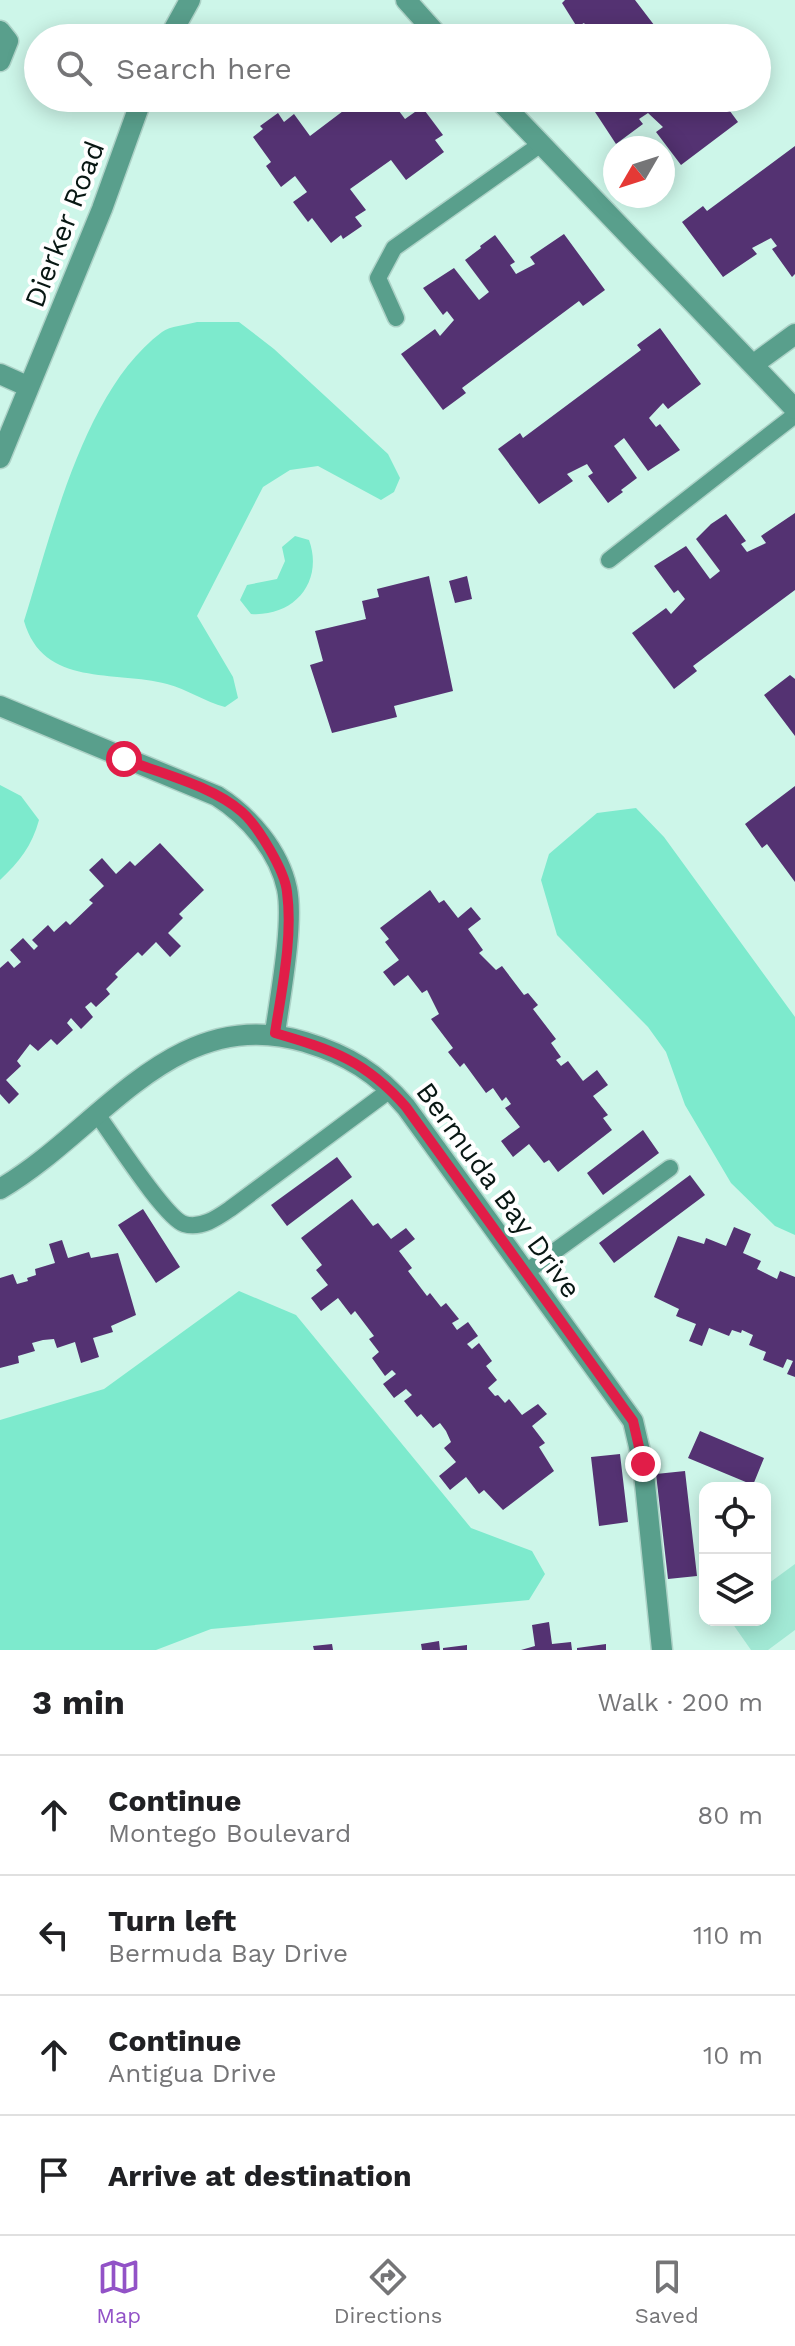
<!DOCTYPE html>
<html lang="en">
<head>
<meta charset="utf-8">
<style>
  body { margin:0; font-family:"Work Sans",sans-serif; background:#f2f2f2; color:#202124 }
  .controls { position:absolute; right:24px; bottom:24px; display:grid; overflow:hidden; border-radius:16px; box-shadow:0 4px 20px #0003 }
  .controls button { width:72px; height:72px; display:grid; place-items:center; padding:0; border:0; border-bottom:2px solid #e0e0e0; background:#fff; color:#202124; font:40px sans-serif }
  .compass { position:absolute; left:603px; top:136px; width:72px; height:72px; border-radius:50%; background:#fff; box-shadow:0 4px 20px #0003; rotate:231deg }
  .stop { position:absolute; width:24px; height:24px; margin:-18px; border:6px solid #e11d48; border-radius:50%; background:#fff }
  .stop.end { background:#e11d48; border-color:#fff; box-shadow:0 2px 8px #0008 }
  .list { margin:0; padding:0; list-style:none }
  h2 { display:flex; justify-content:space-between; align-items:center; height:104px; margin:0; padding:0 32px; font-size:34px }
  h2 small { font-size:26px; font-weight:400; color:#757577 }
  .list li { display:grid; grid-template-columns:52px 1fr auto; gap:24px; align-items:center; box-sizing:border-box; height:120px; padding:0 32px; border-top:2px solid #e0e0e0 }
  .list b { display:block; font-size:30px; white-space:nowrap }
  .list p { margin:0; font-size:26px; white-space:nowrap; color:#757577 }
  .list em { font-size:26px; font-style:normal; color:#757577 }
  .icon { flex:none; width:44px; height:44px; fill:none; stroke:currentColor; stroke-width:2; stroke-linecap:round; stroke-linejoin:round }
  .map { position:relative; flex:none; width:795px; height:1650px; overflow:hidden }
  .search { position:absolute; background:#fff; box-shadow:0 4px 20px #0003; left:24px; right:24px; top:24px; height:88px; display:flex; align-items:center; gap:20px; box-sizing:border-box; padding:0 28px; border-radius:44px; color:#757577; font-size:30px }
  .sheet { height:584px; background:#fff }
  nav { display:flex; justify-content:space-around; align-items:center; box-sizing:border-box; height:112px; border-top:2px solid #e0e0e0; background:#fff; font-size:22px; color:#757577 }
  nav a { display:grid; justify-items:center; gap:4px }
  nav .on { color:#9252c7 }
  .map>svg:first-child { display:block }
</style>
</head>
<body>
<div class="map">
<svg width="795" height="1650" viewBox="0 0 795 1650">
  <rect width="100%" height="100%" fill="#cdf6e9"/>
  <path fill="#a1e8d4" d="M795,1564v66l-27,20h-17l-21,-30h35v-34z"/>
  <path fill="#7deacd" d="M197,322h42l35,27 114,105 12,24 -6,14 -13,8 -63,-34 -28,4 -27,17 -66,129 36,61 5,21 -13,9c-20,-5 -38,-18 -58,-23 -52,-14 -124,4 -143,-63 28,-89 60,-231 138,-289 8,-6 24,-7 35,-10z
    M295,536l14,4c15,42 -15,77 -58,74l-11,-14 7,-15 30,-6 8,-18 -3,-14z
    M0,785l21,11 18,24c-7,26 -20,42 -39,60z
    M636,808l28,29 131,180v218l-20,-9 -44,-43 -46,-78 -19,-53 -18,-25 -91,-92 -16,-55 8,-26 48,-41z
    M239,1291l57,24 175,213 61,23 13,23 -16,26 -318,29 -55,21h-156v-230l104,-31z"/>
  <path fill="#543272" d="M565,0h70l29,38h-69l-11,-15 -7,4 -15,-24z
    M346,98h53l-6,5 12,16 17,-12 21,28 -8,5 9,12 -38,28 -15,-20 -41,29 16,21 -11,7 7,9 -19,13 -2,-4 -10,8 -19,-25 -4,4 -15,-20 14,-10 -12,-16 -14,11 -15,-21 5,-4 -18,-25 10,-8 -3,-3 18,-13 6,9 10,-8 16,22 41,-31z
    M613,98h96l5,7 7,-6 17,23 -57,43 -25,-33 7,-5 -15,-14 -9,6 4,5 -27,20 -21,-32z
    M795,146v128l-3,3 -20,-28 5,-3 -6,-8 -19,10 5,6 -34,23 -41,-55 21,-16 4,5z
    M564,234l41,56 -22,16 -4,-5 -117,87 4,5 -23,17 -42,-56 34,-25 5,7 14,-16 -7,-9 -4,4 -20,-27 31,-20 25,32 10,-8 -24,-32 16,-12 -1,-2 15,-11 20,27 -5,3 6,9 19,-10 -5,-7z
    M660,328l41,56 -33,25 -5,-6 -14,15 7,9 4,-3 20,26 -32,21 -24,-33 -10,8 23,32 -16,12 2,2 -15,11 -20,-27 5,-3 -6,-9 -20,10 6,7 -34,23 -41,-55 22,-16 3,5 118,-88 -4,-5z
    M795,513v77l-102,76 4,5 -23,18 -42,-56 34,-25 5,6 14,-15 -7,-9 -4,3 -20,-27 32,-20 24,33 10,-8 -24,-32 15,-15 15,-10 20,27 -5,3 6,8 19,-9 -5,-7z
    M429,576l24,115 -59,15 3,11 -65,16 -22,-68 13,-4 -8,-30 51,-12 -4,-18 17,-4 -2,-8z
    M467,576l5,23 -17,4 -6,-22z
    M790,675l5,4v57l-31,-41z
    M795,786v96l-28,-38 -5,4 -17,-24z
    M160,843l44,47 -25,24 4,4 -15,15 13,13 -11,11 -14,-15 -14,14 -4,-4 -23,22 3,3 -12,12 4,5 -14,13 -5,-5 -6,5 8,10 -12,12 -10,-11 -4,5 6,7 -16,15 -6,-6 -13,12 -8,-7 -13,17 4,5 -15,14 13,14 -10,10 -9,-10v-126l8,-7 6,7 7,-6 -11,-12 13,-12 11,12 4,-4 -6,-6 16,-15 6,7 12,-11 4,4 23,-22 -4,-3 15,-14 -15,-16 13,-12 14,16 14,-13 5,5z
    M430,890l9,13 5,-3 14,18 13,-11 10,12 -13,10 15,21 -4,3 17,17 6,-4 22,29 4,-2 10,12 -5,4 23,30 -5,4 10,14 -5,3 5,6 7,-5 15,20 14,-11 11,15 -15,11 15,19 -5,3 9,12 -54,42 -9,-12 -5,3 -15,-19 -16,13 -12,-16 19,-14 -15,-19 6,-4 -5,-7 -4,4 -9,-13 -7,5 -22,-30 -4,4 -12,-15 5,-4 -22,-29 8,-5 -12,-24 -5,3 -14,-18 -14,11 -11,-14 16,-12 -14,-18 4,-3 -9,-11z
    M643,1130l16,23 -56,42 -16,-22z
    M337,1157l15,20 -65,49 -16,-21z
    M690,1175l15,20 -91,68 -15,-20z
    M352,1199l21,27 5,-3 13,16 15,-11 9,11 -16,12 13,17 -4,3 19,25 3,-3 11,14 5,-4 13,16 -7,4 5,7 11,-8 10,14 -11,8 5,5 7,-6 13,18 -6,5 11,14 -9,8 7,8 3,-1 7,8 4,-4 13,16 16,-11 9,10 -15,12 13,17 -6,4 15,24 -51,39 -19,-20 -5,4 -13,-17 -16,13 -11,-14 17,-14 -12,-14 7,-6 -5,-11 -6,-8 -7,5 -12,-14 -4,3 -13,-16 8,-6 -6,-6 -12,9 -11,-14 13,-10 -4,-4 -7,6 -13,-18 7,-6 -10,-13 5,-3 -19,-25 -4,4 -13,-17 -17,13 -10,-13 17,-13 -12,-15 6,-5 -21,-27z
    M143,1209l37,58 -24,16 -38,-58z
    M734,1227l17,7 -8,19 18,8 -4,8 20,10 3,-8 15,6v100l-8,-3 6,-13 -6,-2 -4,9 -20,-8 3,-8 -17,-7 4,-10 -11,-5 -1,3 -9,-3 -3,6 -20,-8 -7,18 -13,-5 7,-17 -20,-8 3,-7 -25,-12 24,-61 26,8 2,-6 20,8z
    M62,1240l6,18 21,-6 2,6 27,-5 18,62 -25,11 2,6 -20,6 6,19 -18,6 -6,-21 -18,6 -3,-9 -11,1 -11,3 3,8 -17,5 1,7 -19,5v-90l13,-4 4,10 11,-3 -1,-3 9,-3 -1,-6 20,-6 -6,-19z
    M700,1431l64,27 -11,27 -65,-27z
    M620,1454l8,68 -29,4 -8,-69z
    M685,1471l12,105 -29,3 -12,-105z
    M549,1622l3,22 19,-2 1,8h-51l14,-4 -3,-21z
    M439,1641l1,9h-18l-1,-6z
    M332,1644l1,6h-19l-1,-4z
    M606,1644v6h-29v-2z
    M467,1645v5h-24v-2z"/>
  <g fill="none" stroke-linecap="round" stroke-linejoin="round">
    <g stroke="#add2c7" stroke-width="19">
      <path id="service" d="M396,318l-18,-40 16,-30 147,-104
        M609,560l186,-145
        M96,1113c16,21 68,104 88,111 17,5 33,-6 46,-15l160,-119
        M526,1272l144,-104"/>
    </g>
    <g stroke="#add2c7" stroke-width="23">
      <path id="minor" d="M406,0l34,38
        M0,31l8,10 -8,20
        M169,38l21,-38
        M497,98l298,311
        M754,364l41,-30
        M0,374l29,13
        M0,458l102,-249 40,-111
        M0,706l217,90c32,20 62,55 70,93 7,34 -7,108 -12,144
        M0,1189c100,-58 173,-187 305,-147 43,13 72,31 101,65l227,314 10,43 19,186"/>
    </g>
    <use href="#service" stroke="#599f8c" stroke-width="16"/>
    <use href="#minor" stroke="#599f8c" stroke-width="20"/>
  </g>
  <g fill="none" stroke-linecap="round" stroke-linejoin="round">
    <path stroke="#e11d48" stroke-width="10" d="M124,759c37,15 87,26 118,53 16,14 43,59 45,80 6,45 -5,96 -12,141 58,17 91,28 131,74l227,314 10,43"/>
  </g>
  <g text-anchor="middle" stroke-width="8" stroke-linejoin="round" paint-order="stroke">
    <g font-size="28" fill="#081713" stroke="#fff">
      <text transform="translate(64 224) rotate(-69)" y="10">Dierker Road</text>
      <text transform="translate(499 1190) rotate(54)" y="10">Bermuda Bay Drive</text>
    </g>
  </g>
</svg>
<div class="controls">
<button><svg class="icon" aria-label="locate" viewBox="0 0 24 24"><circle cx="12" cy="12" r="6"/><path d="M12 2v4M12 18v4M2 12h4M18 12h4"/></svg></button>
<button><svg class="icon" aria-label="layers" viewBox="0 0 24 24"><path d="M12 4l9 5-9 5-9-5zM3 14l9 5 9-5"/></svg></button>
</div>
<svg class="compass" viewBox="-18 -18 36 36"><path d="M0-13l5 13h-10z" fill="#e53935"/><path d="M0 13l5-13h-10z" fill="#757577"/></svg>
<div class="stop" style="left:124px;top:759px"></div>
<div class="stop end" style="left:643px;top:1464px"></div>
<div class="search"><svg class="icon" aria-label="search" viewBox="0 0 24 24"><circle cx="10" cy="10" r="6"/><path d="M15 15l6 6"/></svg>Search here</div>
</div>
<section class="sheet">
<h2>3 min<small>Walk · 200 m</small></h2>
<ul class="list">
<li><svg class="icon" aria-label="ahead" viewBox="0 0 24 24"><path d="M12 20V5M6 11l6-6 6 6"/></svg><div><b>Continue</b><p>Montego Boulevard</p></div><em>80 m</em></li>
<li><svg class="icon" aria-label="left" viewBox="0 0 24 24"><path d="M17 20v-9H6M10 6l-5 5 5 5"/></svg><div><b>Turn left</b><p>Bermuda Bay Drive</p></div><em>110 m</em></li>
<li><svg class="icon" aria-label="ahead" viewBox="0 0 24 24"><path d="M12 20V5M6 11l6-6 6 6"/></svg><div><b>Continue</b><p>Antigua Drive</p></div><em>10 m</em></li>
<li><svg class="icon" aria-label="arrive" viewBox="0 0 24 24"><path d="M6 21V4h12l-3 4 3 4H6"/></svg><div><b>Arrive at destination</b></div></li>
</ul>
</section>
<nav>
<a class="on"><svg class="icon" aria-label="map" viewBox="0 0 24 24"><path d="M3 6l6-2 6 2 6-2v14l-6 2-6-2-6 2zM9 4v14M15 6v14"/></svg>Map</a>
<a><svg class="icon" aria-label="directions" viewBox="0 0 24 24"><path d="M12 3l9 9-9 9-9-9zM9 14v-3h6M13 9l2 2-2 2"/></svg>Directions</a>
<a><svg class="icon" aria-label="saved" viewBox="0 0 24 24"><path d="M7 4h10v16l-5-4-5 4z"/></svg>Saved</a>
</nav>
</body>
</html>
